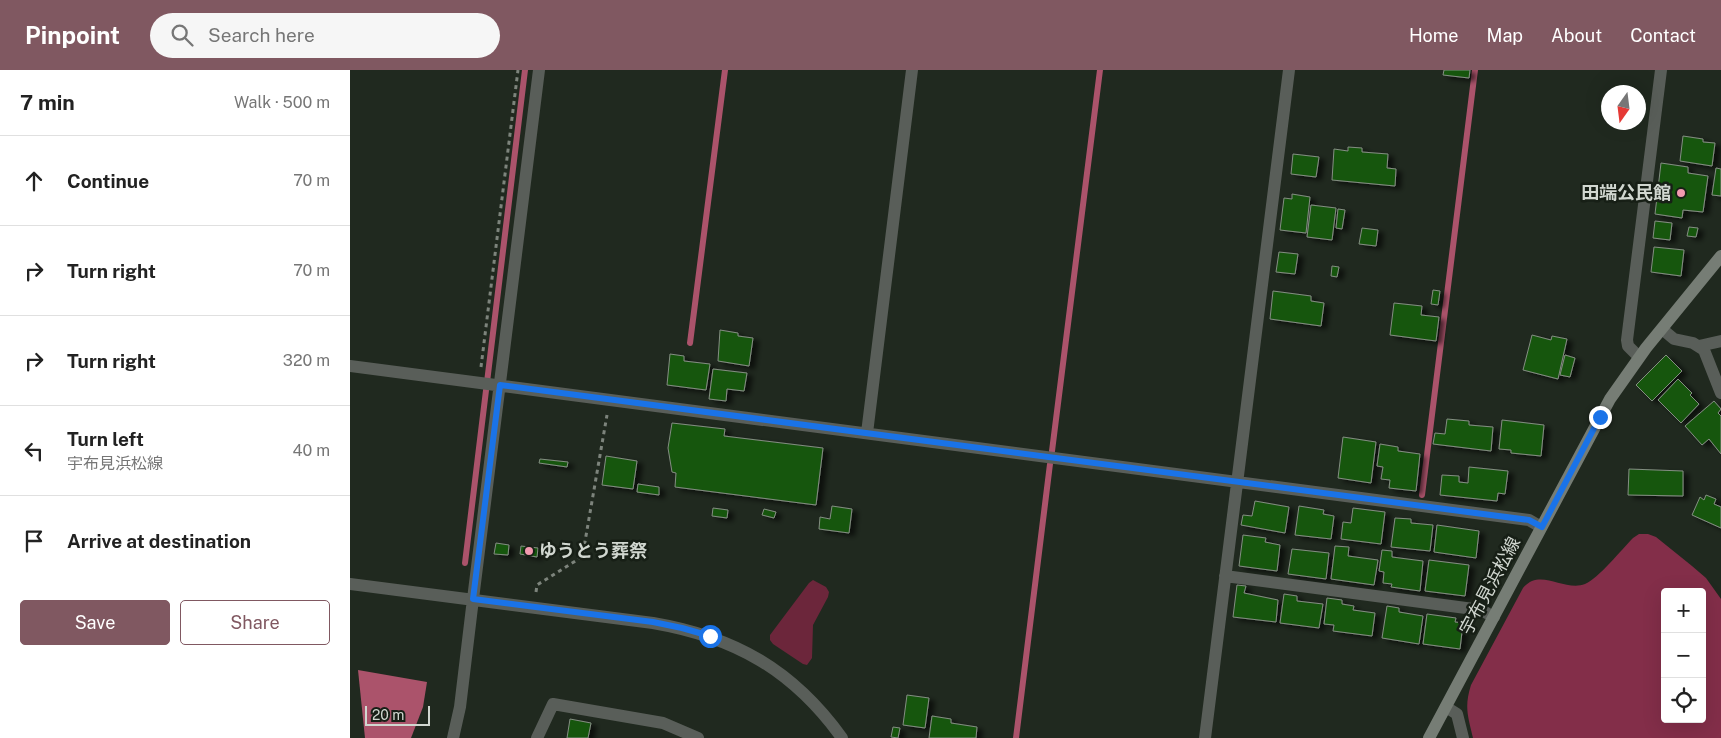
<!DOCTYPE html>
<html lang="en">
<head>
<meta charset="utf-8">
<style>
  body { margin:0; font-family:"Public Sans","Noto Sans JP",sans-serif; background:#f6f6f6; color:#222 }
  .controls { position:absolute; right:15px; bottom:15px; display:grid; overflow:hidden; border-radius:5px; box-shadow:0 5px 20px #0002 }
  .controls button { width:45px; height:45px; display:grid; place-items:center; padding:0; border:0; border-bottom:1px solid #e0e0e0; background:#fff; color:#222; font:25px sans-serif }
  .compass { position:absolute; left:1251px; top:15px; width:45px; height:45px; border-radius:50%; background:#fff; box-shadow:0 5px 20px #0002; rotate:194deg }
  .scale { position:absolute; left:15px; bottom:12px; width:65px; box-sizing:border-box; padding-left:5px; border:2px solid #d1d7d0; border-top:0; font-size:14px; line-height:18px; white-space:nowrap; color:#d1d7d0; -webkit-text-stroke:4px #171f16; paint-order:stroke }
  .stop { position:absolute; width:15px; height:15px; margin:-11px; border:4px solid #1a73e8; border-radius:50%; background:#fff }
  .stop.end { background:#1a73e8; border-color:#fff; box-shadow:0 1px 5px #0008 }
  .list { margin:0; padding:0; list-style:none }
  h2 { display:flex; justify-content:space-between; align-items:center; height:65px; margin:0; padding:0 20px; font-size:21px }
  h2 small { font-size:16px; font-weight:400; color:#767676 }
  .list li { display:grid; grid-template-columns:32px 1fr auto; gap:15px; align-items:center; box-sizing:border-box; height:90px; padding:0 20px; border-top:1px solid #e0e0e0 }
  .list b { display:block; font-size:19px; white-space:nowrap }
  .list p { margin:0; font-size:16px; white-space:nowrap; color:#767676 }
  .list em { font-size:16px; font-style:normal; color:#767676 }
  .actions { display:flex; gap:10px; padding:15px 20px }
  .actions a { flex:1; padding:11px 0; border:1px solid #805861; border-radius:5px; text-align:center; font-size:18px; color:#805861 }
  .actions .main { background:#805861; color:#fff }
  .icon { flex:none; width:28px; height:28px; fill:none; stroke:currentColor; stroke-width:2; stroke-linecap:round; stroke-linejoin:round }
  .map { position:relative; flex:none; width:1371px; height:668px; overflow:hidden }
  header { display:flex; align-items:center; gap:30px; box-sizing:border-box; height:70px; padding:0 25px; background:#805861; color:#fff }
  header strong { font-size:24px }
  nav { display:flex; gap:28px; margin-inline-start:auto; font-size:18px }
  .search { width:350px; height:45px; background:#f6f6f6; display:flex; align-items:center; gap:12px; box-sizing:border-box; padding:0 18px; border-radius:28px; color:#767676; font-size:19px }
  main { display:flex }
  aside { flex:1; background:#fff }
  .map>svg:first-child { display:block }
</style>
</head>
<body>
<header>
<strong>Pinpoint</strong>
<div class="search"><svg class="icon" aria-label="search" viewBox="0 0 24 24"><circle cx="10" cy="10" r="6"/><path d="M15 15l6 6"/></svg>Search here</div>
<nav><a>Home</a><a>Map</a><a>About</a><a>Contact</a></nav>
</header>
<main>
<aside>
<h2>7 min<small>Walk · 500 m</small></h2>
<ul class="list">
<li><svg class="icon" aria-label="ahead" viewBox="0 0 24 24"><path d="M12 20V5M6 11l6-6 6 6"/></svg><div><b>Continue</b></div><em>70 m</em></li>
<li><svg class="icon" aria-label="right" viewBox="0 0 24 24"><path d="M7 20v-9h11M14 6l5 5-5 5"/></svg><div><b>Turn right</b></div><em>70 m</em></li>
<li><svg class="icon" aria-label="right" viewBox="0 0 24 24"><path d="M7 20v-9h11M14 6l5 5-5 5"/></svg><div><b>Turn right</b></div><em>320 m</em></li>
<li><svg class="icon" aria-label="left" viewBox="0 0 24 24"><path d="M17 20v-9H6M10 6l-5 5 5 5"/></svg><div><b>Turn left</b><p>宇布見浜松線</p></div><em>40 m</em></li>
<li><svg class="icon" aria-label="arrive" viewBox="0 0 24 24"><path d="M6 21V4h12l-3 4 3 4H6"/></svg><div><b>Arrive at destination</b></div></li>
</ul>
<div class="actions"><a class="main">Save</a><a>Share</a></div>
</aside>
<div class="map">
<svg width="1371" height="668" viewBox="0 0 1371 668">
  <defs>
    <filter id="shadow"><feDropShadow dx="5.5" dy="3" stdDeviation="2.5" flood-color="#0009"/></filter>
  </defs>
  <rect width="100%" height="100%" fill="#20291f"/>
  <path fill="#6c263b" d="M463,510l13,7 3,5 -1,5 -15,28 -1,33 -5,7 -4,-1 -30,-20 -3,-4v-5l39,-52z"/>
  <path fill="#832e49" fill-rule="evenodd" d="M1289,464h9l8,3 36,29 14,12 15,21v139h-248c-5,-22 -9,-31 -2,-53l52,-97c17,-21 41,4 62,-4 13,-5 37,-35 48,-46zM1315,522h37v127h-37z"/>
  <path fill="#ab536b" d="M8,600l69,12 -4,25 -12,31h-46z"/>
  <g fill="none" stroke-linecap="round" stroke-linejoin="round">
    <path stroke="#ab536b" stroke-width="6" d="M340,273l35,-273
      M702,381l48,-381
      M1072,425l53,-425
      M115,493l60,-493
      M666,668l34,-274"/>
  </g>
  <path fill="#185611" stroke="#848e82" filter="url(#shadow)" d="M1094,0h26l-1,8 -26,-3z
    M1333,66l20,3v3l12,1 -3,23 -32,-5z
    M998,77l14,1v4l26,2 -1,14 9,1 -1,17 -63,-6 2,-31 14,2z
    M943,84l26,3 -3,20 -25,-3z
    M1311,93l27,4v6l20,3 -5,36 -20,-2 -1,8 -27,-4z
    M1366,98l5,1v27l-9,-1z
    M942,124l18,3 -4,36 -26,-3 4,-32 8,1z
    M961,135l25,3 -4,32 -25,-3z
    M988,139l7,1 -3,19 -6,-1z
    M1305,151l17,2 -2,17 -17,-2z
    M1339,157l9,1 -2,9 -9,-1z
    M1012,158l16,2 -2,16 -17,-2z
    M1304,177l30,3 -3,26 -30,-4z
    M929,182l19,2 -3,20 -19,-2z
    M982,196l7,1 -2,10 -6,-1z
    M1083,220l7,1 -2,14 -7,-1z
    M923,221l38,5v5l13,2 -3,23 -51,-7z
    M1044,233l28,3 -1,9 18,2 -3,24 -46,-6z
    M370,260l18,3v3l15,2 -4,28 -31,-5z
    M1182,265l19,5 1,-4 15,3 -9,40 -35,-9z
    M320,284l14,2v5l26,3 -4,26 -39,-5z
    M1215,285l10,3 -5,19 -10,-2z
    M1316,285l16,16 -30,30 -16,-16z
    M363,299l34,4 -3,18 -17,-2 -1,12 -17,-2z
    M1328,309l14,14 -2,2 9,9 -18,19 -23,-23z
    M1364,331l7,8 -3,4 3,3v38l-12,-15 -7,6 -17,-19z
    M1097,349l22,2v4l24,2 -2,24 -58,-7 2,-11 10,1z
    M1152,350l42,5 -3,31 -30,-3v-3l-12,-1z
    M322,353l53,6 -1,7 99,12 -7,57 -141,-18 1,-14 -4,-1 -4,-24z
    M993,367l33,5 -5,41 -33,-5z
    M1030,374l18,3v4l22,3 -4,37 -27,-3 1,-8 -9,-1 2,-12 -6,-1z
    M256,386l31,5 -4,28 -31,-4z
    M190,389l28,3 -1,5 -28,-4z
    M1119,397l39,4 -3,23 -7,-1 -1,8 -57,-6 2,-20 17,1v6l9,1z
    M1279,399l54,2v25l-55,-1z
    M288,414l21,3v8l-22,-3z
    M1356,425l10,4 -2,5 7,3v21l-29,-13 8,-18 4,3z
    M905,431l34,6 -4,26 -44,-8 2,-10 9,1z
    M482,436l20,3 -3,24 -30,-4 1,-12 10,2z
    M949,436l25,4 -1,4 11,2 -3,23 -36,-4z
    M363,438l15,2 -1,8 -15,-2z
    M1003,438l32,4 -4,32 -40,-5 2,-17 8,1z
    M414,439l12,3 -2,6 -12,-3z
    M1045,448l16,1v4l22,2 -3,26 -39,-4z
    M1087,455l42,6 -3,27 -42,-6z
    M893,465l23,3 -1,4 15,3 -3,26 -38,-5z
    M146,473l13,2 -1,10 -14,-1z
    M171,476l17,2 -1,9 -17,-3z
    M985,476l14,1 -1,9 30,4 -4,25 -43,-6z
    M942,479l37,4 -3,26 -38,-5z
    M1032,480l10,1v6l31,4 -3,30 -29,-4 1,-3 -9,-1 1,-11 -5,-1z
    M1079,490l40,5 -4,31 -40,-5z
    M887,515l9,1 -2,7 34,7 -2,22 -43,-5z
    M934,524l13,2v5l26,3 -4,24 -39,-5z
    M977,528l15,2v4l12,2 -1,4 22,3 -3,23 -39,-5 1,-6 -10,-1z
    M1037,536l12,2v4l24,4 -4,28 -37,-6z
    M1077,544l29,4 -1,4 8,1 -3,26 -37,-5z
    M557,625l22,3 -4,30 -22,-3z
    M582,646l19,3v4l26,4 -1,11h-47z
    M220,649l21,4 -3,15h-21z
    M543,657l7,1 -2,10 -7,-1z"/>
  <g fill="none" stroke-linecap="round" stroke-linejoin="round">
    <path stroke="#7d847c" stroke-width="3" stroke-dasharray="4 4" stroke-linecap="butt" d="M131,297l37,-297
      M186,522l1,-7 40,-25 6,-7 24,-138"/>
    <path stroke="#595e59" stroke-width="12" d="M1312,259l12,10 19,4 11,7 17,43
      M1349,276l22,-5
      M1289,287l-11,-11 -1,-6 34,-270
      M0,296l1179,154 12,7
      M517,363l45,-363
      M875,506l256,34 13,7
      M123,529l66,-529
      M1096,637l11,7 6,24
      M187,668l16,-34 110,19 35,15
      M855,668l84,-668"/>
    <path stroke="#595e59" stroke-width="12" d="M0,514l303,39c82,14 140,47 189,115
      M103,668l7,-31 13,-108"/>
    <path stroke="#767d75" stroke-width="12" d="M1079,668l181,-339 36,-51 75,-92"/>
  </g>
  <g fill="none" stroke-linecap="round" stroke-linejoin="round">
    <path stroke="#1a73e8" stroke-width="6" d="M360,566l-28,-8 -29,-6 -180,-23 27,-214 1029,135 13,7 58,-110"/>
  </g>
  <g fill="#f29aaf" stroke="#171f16" stroke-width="2">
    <circle cx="1331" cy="123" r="5"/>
    <circle cx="179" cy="481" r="5"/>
  </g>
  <g text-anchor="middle" stroke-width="5" stroke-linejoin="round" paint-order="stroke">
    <g font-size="18" font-weight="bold" fill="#d1d7d0" stroke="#171f16" text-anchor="end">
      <text x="1321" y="129">田端公民館</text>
      <text x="189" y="487" text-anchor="start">ゆうとう葬祭</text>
    </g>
    <g font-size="18" fill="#d1d7d0" stroke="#171f16">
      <text transform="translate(1140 516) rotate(-62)" y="6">宇布見浜松線</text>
    </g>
  </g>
</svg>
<div class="controls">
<button>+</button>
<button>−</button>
<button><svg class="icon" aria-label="locate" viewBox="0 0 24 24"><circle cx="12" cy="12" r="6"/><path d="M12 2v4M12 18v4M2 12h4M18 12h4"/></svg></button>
</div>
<svg class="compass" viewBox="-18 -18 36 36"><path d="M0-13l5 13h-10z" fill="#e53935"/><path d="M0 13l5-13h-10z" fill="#767676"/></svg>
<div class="scale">20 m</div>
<div class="stop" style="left:360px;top:566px"></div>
<div class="stop end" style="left:1250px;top:347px"></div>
</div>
</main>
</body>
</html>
